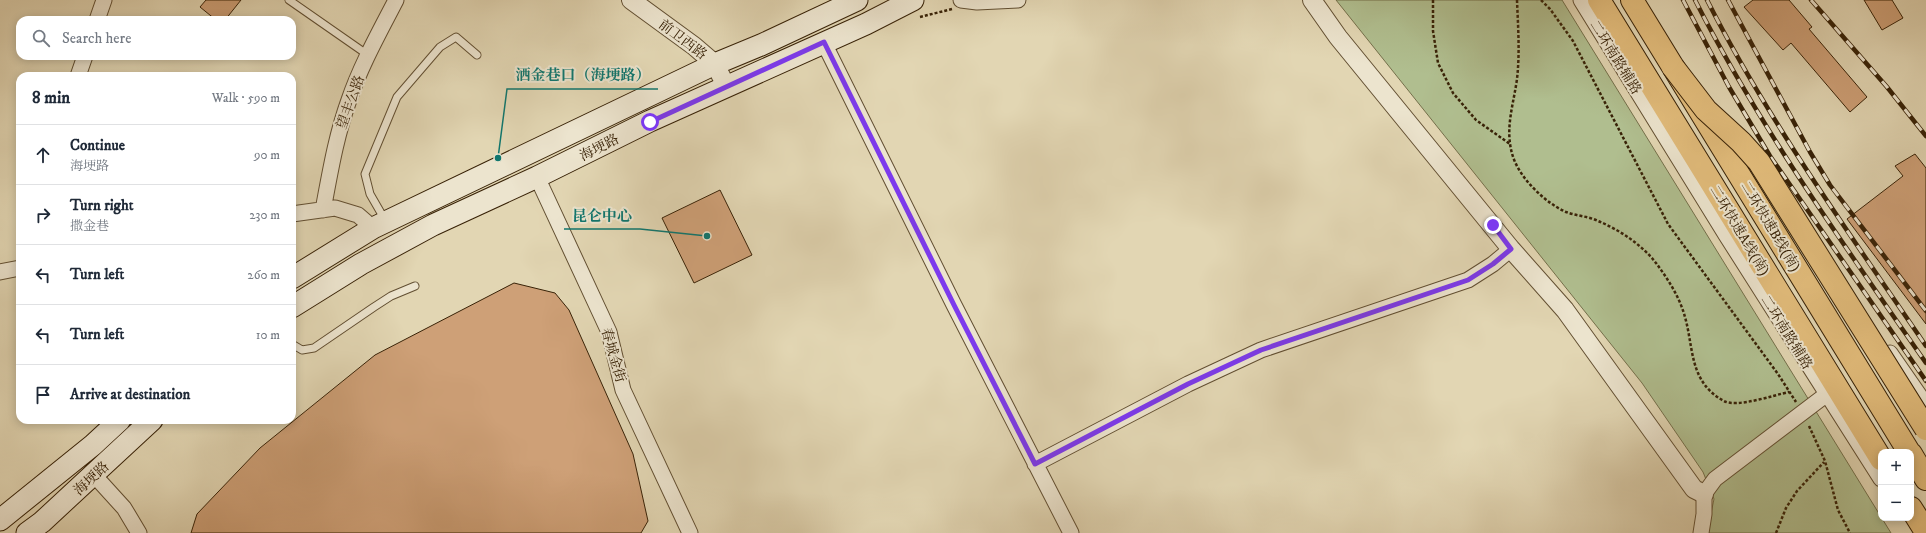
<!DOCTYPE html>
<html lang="en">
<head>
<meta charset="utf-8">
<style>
  body { margin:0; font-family:"IM FELL DW Pica","Noto Serif SC",serif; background:#f2f2f3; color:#1f2937 }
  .controls { position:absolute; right:12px; bottom:12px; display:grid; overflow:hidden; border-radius:8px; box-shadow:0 2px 10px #0003 }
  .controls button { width:36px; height:36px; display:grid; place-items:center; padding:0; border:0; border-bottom:1px solid #e0e1e3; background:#fff; color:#1f2937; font:20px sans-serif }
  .stop { position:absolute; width:12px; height:12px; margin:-9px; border:3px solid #7c3aed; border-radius:50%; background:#fff }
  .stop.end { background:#7c3aed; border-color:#fff; box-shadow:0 1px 4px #0008 }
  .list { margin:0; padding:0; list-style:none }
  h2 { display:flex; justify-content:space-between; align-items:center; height:52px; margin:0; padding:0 16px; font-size:17px }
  h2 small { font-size:13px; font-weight:400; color:#747a83 }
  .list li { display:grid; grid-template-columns:26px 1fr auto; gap:12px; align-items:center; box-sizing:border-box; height:60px; padding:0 16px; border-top:1px solid #e0e1e3 }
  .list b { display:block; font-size:15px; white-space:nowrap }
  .list p { margin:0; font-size:13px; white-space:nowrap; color:#747a83 }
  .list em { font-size:13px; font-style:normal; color:#747a83 }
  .icon { flex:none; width:22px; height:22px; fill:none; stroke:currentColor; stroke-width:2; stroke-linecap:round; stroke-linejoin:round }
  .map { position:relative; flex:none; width:1926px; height:533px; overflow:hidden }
  .search { position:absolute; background:#fff; box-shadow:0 2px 10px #0003; left:16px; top:16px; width:280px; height:44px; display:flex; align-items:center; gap:10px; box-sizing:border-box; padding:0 14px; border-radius:12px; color:#747a83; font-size:15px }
  .panel { position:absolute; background:#fff; box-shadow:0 2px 10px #0003; left:16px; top:72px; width:280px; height:352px; border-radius:12px }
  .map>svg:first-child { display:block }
</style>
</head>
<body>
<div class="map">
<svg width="1926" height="533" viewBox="0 0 1926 533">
  <rect width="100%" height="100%" fill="#e2d6b3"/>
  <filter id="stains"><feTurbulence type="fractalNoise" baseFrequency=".005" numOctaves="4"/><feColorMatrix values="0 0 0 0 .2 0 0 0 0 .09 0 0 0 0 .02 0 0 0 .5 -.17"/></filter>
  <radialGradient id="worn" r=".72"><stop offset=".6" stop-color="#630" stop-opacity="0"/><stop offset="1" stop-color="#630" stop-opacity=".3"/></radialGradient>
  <path fill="#b0be8f" stroke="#74704b" d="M1336,0h226l329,533h-184l7,-34 -11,-27 -61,-89z"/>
  <path fill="#cea077" stroke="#382207" d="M206,0h35l-16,20h-9l-16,-13z
    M1753,0h36l23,27 -3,2 58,68 -17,15 -59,-69 -8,7 -39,-43z
    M1864,0h28l11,18 -21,12z
    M1915,154l11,14v156l-79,-105 56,-43 -8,-10z
    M720,190l32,65 -58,28 -32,-65z
    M514,283l41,10 14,17 64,144 15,67 -7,12h-450l6,-19 63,-66 115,-93z"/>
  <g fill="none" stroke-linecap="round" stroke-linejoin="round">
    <g stroke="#624f32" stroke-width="9">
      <path id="service" d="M289,0l79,55
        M385,220l-15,-26 -5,-20 32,-77 43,-50 16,-10 21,18
        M292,344l10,6 12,-2 60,-41 17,-11 24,-10"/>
    </g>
    <g stroke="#624f32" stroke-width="17">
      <path id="minor" d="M961,0l16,2 41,-2
        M1581,0l145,235 155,244
        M97,20l7,-20
        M824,43l130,262 117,228
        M78,76l7,-20
        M537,177l72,155 14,58 67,143
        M323,210c7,-37 13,-74 26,-110 12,-35 30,-67 47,-100
        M292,214l43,-6 23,7 15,13
        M0,272l20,-4
        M1890,353l36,52
        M1035,464l153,-80 73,-34 207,-70 25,-16 18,-15
        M94,475l30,33 15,25
        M1701,533l3,-19v-20l11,-15 112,-85"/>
    </g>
    <g stroke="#624f32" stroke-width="20">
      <path id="tertiary" d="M631,0l63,46 21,18 11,22
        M1312,0l26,37 173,212 54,61 129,179 10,5"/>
    </g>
    <g stroke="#382207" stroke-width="23">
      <path id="secondary" d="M292,278l81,-50 342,-164 46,-19 96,-45
        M292,307l69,-43 72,-39 104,-48 113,-56 216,-97 47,-24
        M0,520l93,-75 27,-25
        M27,533l15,-11 110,-102"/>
    </g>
    <g stroke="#382207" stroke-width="24">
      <path id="trunk" d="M1599,0l282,459
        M1632,0l277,452
        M1911,454l15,25
        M1911,508l15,24"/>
    </g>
    <path stroke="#382207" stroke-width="2.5" stroke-dasharray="3 2" stroke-linecap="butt" d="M1433,0v31l5,32 15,30 23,27 34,24
      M1517,0c1,26 3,53 0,79 -4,29 -14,54 -2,83 9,20 31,41 51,50 10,4 22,4 32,9 22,9 44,24 58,42 12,16 24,35 29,54 9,32 4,65 39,84 13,7 50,-6 65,-9
      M1541,0l9,9 23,32 95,183 110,150 18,28
      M920,17l32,-8
      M1809,426l16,35 13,49 12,23
      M1776,533l10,-25 11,-17 27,-29"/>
    <use href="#service" stroke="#ece4ce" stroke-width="7"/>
    <use href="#minor" stroke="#ece4ce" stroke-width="15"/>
    <use href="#tertiary" stroke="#ece4ce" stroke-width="18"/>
    <use href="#secondary" stroke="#ece4ce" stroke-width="21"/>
    <use href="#trunk" stroke="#e1bb7a" stroke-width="22"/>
    <g stroke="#382207" stroke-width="4.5">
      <path id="rail" d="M1683,0l46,87 41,69 156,225
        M1695,0c65,128 149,245 231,363
        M1707,0c62,122 142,233 219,346
        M1728,0l82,152 20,33 96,126
        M1811,0l76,87 39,49"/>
    </g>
    <use href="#rail" stroke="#ece4ce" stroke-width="3" stroke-dasharray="9" stroke-linecap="butt"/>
    <g stroke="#382207" stroke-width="24" stroke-linecap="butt">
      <path id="trunk-bridge" d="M1673,67l33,43 35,32 18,20 167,267"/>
    </g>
    <use href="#trunk-bridge" stroke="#e1bb7a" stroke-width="22"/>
  </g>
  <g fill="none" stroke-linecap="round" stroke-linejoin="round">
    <path stroke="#7c3aed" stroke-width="5" d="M650,122l174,-80 130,263 81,159 153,-80 73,-34 207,-70 25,-16 18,-15 -18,-24"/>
  </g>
  <g text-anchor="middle" stroke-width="4" stroke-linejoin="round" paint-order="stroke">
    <g font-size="14" fill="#382207" stroke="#ece4ce">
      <text transform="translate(683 39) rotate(37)" y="5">前卫西路</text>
      <text transform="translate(1616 57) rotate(58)" y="5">二环南路辅路</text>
      <text transform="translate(350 102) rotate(-70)" y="5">望丰公路</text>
      <text transform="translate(599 147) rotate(-27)" y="5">海埂路</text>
      <text transform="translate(1771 226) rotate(59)" y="5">二环快速B线(南)</text>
      <text transform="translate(1740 230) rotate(59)" y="5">二环快速A线(南)</text>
      <text transform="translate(1787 332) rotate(58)" y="5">二环南路辅路</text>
      <text transform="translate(614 355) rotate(74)" y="5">春城金街</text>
      <text transform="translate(91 478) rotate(-43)" y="5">海埂路</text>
    </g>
  </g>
  <path fill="none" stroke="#0f766e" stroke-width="1.5" d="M498 158L507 89H658M707 236L640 229H564"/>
  <g fill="#0f766e" stroke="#ece4ce" stroke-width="1.5">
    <circle cx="498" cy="158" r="4"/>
    <circle cx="707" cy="236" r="4"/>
  </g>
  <g font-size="15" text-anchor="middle" font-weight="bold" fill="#0f766e" stroke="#ece4ce" stroke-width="4" stroke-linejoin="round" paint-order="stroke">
    <text x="583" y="80">洒金巷口（海埂路）</text>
    <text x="602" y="221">昆仑中心</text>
  </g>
  <rect width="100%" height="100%" filter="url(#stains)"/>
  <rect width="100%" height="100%" fill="url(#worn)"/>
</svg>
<div class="controls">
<button>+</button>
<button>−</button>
</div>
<div class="stop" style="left:650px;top:122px"></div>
<div class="stop end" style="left:1493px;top:225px"></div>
<div class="search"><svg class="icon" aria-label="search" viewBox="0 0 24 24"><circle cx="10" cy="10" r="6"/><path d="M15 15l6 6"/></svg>Search here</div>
<section class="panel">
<h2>8 min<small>Walk · 590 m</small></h2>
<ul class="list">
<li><svg class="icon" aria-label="ahead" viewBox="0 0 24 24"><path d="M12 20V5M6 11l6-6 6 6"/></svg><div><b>Continue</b><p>海埂路</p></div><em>90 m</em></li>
<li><svg class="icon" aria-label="right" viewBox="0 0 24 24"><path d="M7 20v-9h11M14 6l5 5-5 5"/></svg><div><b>Turn right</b><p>撒金巷</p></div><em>230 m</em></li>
<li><svg class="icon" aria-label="left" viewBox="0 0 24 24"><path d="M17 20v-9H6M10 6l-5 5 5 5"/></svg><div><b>Turn left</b></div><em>260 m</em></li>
<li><svg class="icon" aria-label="left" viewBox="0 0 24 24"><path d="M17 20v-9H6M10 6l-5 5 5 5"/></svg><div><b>Turn left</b></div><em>10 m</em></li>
<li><svg class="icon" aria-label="arrive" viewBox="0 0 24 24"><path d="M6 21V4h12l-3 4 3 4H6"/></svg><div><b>Arrive at destination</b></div></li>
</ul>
</section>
</div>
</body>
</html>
